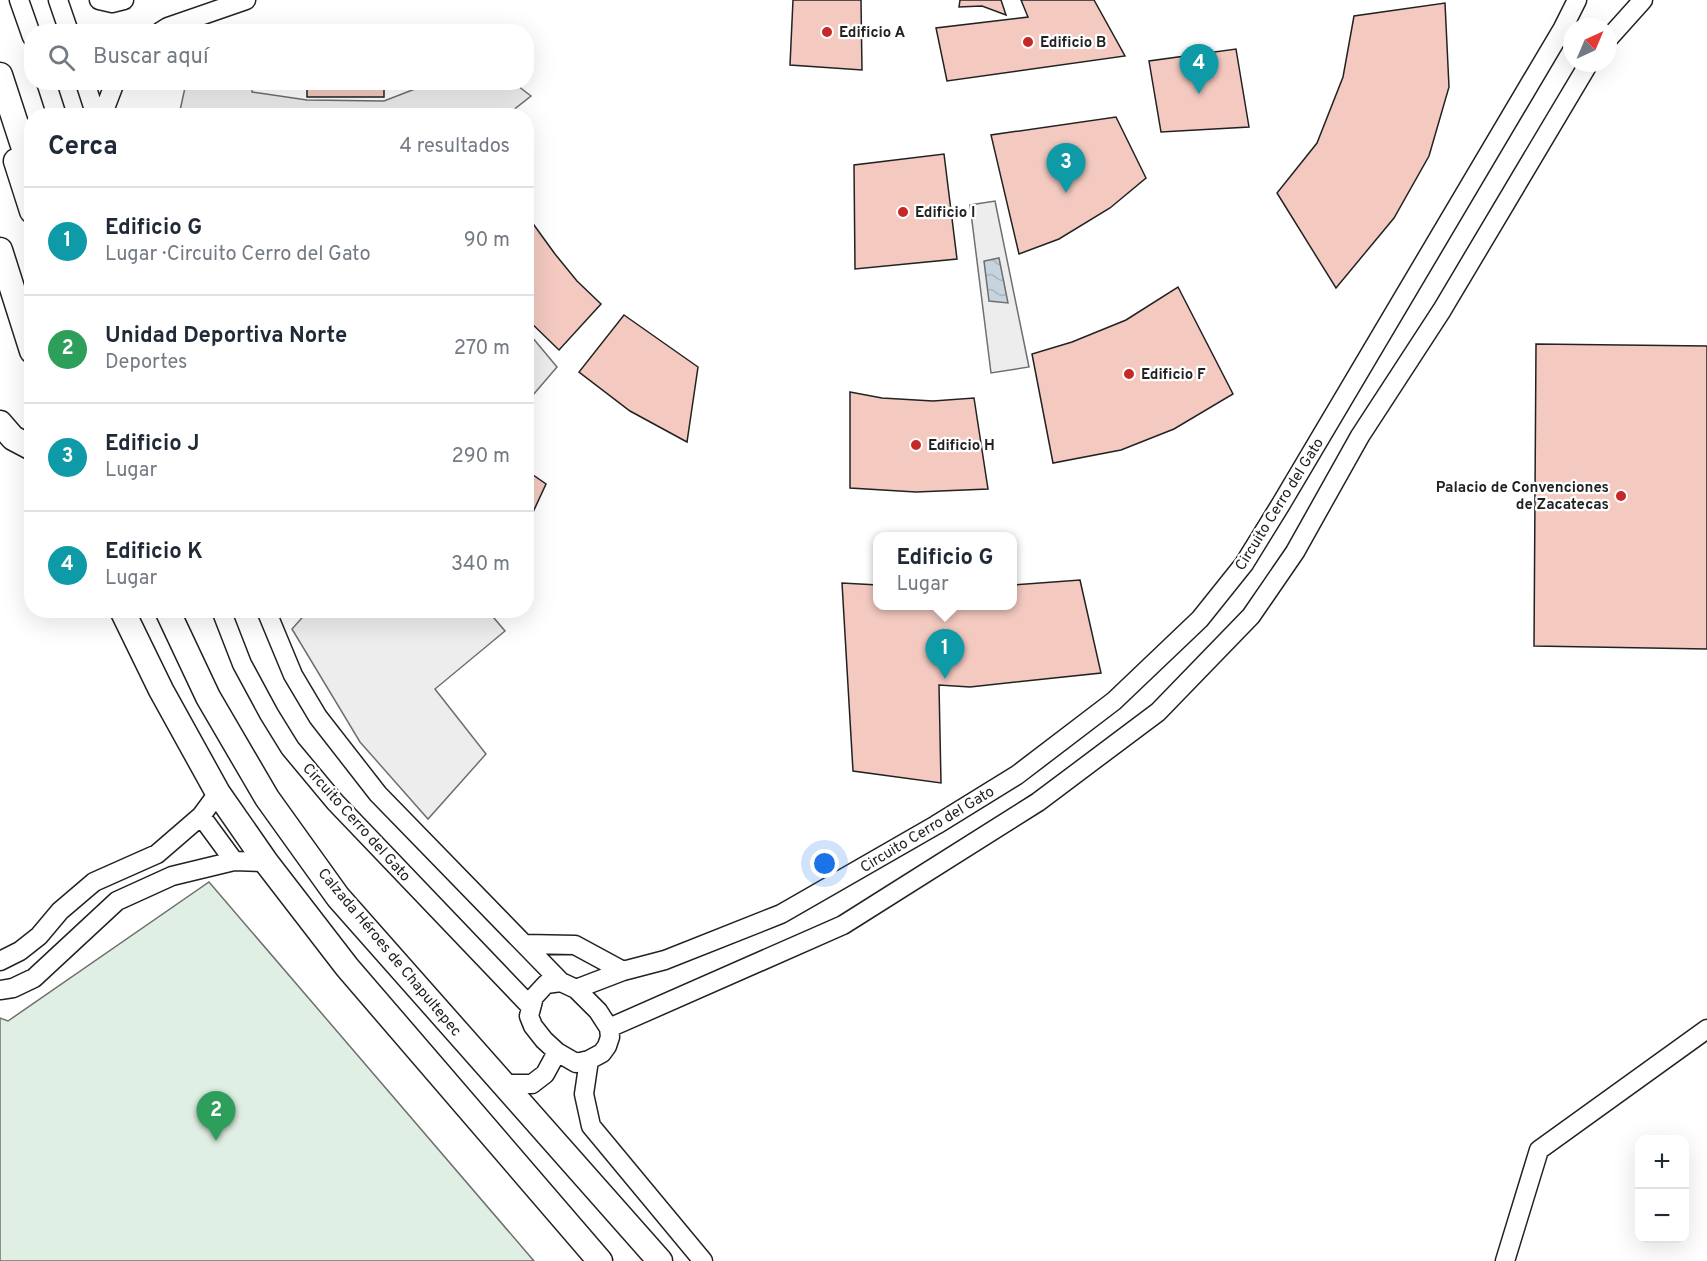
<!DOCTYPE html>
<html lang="es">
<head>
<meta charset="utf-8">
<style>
  body { margin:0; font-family:Overpass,sans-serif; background:#f2f2f3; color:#1f2937 }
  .controls { position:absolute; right:18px; bottom:18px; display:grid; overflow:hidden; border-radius:12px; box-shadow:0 6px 24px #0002 }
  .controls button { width:54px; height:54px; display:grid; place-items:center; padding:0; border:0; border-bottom:2px solid #e0e1e3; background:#fff; color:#1f2937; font:30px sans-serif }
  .compass { position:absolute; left:1563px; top:18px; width:54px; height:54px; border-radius:50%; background:#fff; box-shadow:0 6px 24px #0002; rotate:44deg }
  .you { position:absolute; left:825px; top:864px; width:21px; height:21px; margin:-15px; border:4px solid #fff; border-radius:50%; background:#1a73e8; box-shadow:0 0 0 9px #1a73e833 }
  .badge { display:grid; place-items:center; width:39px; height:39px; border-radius:50%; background:#0b8043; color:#fff; font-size:20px; font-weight:700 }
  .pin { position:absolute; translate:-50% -50px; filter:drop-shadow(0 2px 3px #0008) }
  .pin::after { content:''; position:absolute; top:32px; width:21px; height:18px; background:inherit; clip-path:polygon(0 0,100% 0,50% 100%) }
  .popup { position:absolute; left:873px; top:532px; width:144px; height:78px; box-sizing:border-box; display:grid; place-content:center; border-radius:12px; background:#fff; filter:drop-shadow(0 2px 4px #0005); font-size:20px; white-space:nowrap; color:#747a83 }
  .popup b { font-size:22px; color:#1f2937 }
  .popup::after { content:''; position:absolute; left:50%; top:100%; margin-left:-12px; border:12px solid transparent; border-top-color:#fff }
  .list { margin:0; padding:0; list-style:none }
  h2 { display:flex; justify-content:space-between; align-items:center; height:78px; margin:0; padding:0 24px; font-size:26px }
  h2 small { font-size:20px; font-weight:400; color:#747a83 }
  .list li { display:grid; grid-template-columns:39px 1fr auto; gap:18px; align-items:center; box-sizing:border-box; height:108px; padding:0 24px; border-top:2px solid #e0e1e3 }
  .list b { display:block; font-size:22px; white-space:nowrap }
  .list p { margin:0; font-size:20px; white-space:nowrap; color:#747a83 }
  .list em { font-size:20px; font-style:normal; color:#747a83 }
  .icon { flex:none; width:33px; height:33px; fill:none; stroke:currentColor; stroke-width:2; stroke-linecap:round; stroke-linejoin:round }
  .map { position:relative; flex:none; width:1707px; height:1261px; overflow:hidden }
  .search { position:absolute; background:#fff; box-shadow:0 6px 24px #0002; left:24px; top:24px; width:510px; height:66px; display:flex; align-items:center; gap:15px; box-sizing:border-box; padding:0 21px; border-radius:24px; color:#747a83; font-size:22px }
  .panel { position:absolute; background:#fff; box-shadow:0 6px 24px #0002; left:24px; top:108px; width:510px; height:510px; border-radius:24px }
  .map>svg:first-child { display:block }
</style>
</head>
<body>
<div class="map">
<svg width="1707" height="1261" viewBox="0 0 1707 1261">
  <defs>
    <pattern id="water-waves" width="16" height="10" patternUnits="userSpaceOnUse" patternTransform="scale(1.5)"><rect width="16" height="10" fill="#c7d3dd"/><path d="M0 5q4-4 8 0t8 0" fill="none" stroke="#abb5bd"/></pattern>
  </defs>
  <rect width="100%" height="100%" fill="#fff"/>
  <path fill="#e0efe3" stroke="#6f6f6f" stroke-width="1.5" d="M209,882l325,379h-534v-243l8,3z"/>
  <path fill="#ededed" stroke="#6f6f6f" stroke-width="1.5" d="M433,82l81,1 17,13 -24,19h-328l7,-32h66v9l55,8 77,1z
    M995,201l34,166 -38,6 -21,-168z
    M527,331l30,36 -30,35 -1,-70z
    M488,611l17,20 -70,58 51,65 -58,65 -68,-77 -68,-113 16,-18z"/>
  <path fill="url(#water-waves)" stroke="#6f6f6f" stroke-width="1.5" d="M999,258l9,45 -19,-2 -5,-40z"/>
  <path fill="#f3c9c0" stroke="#222" stroke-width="1.5" d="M793,0h68l1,70 -72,-5z
    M960,0h41l5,15 -24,-9 -23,1z
    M1021,0h73l31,56 -178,25 -11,-53 92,-11z
    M1445,3l4,84 -20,69 -35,62 -58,70 -59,-95 40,-50 26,-66 11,-61z
    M307,26l78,1v5h-78z
    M1236,49l13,78 -88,5 -12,-71z
    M307,82h77v15h-77z
    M1116,117l30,61 -36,30 -51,31 -40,15 -28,-119z
    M944,154l13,105 -102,10 -1,-104z
    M526,214l29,40 22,27 24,23 -42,46 -33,-32z
    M1178,287l55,107 -59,35 -53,21 -68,13 -21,-109 40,-12 54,-22z
    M624,315l74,52 -11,75 -57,-31 -51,-39z
    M1536,344l171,2v303l-173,-3z
    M850,392l32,6 51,3 41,-3 14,91 -72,3 -66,-4z
    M526,470l20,14 -18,39 -2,-1z
    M1080,580l21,93 -131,14 -31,-2 2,98 -88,-12 -11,-188 36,2v21h134v-21z"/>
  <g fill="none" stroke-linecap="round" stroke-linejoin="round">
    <g stroke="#222" stroke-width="21">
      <path id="minor" d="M19,0l13,37
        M58,0l11,32
        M99,0l13,3 12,-3
        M160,32l8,-5 78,-27
        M1608,39l35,-39
        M46,82l11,34
        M85,82l11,34
        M102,116l13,-34
        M221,610l21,54 27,50 21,34 45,54 196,205
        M266,610l27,65 25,42 60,77 183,188
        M201,816l33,45
        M524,944l51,1 48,26
        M0,961l20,-10 19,-15 21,-25 34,-29 63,-28 44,-38 17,-23
        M561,982l15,7 22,22 11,17 1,9 -3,9 -5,7 -13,7 -13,3 -19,-11 -13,-12 -11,-14 -4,-10 5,-19 12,-13z
        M576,989l47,-18 42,-11 116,-46 155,-89 81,-50 97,-74 86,-82 44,-55 37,-60 282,-476 14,-28
        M0,990l13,-2 21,-10 83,-77 55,-25 62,-15 32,1
        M609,1028l234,-103 195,-123 120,-90 93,-96 44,-64 65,-116 82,-126 147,-247
        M589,1060l-5,34 7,32 112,135
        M503,1084h29l13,-10 12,-22
        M1505,1261l34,-111 168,-121"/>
    </g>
    <g stroke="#222" stroke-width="27">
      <path id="major" d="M0,75l31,95 1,7
        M16,161l16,50
        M0,250l32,101
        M0,423l13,15 19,10
        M122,610l39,80 57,103 48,69 81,105 253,294
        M167,610l41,87 59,101 71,99 322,364"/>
    </g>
    <use href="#minor" stroke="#fff" stroke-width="18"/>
    <use href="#major" stroke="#fff" stroke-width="24"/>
  </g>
  <g fill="#c62828" stroke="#fff" stroke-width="2">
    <circle cx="827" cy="32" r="6"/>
    <circle cx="1028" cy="42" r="6"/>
    <circle cx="903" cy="212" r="6"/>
    <circle cx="1129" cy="374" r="6"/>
    <circle cx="916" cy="445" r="6"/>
    <circle cx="1621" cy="496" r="6"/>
  </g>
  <g text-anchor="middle" stroke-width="4.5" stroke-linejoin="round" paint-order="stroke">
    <g font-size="15" font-weight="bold" fill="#222" stroke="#fff" text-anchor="start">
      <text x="839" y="37">Edificio A</text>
      <text x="1040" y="47">Edificio B</text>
      <text x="915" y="217">Edificio I</text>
      <text x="1141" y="379">Edificio F</text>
      <text x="928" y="450">Edificio H</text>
      <text x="1609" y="492" text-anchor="end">Palacio de Convenciones<tspan x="1609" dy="17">de Zacatecas</tspan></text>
    </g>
    <g font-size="15" fill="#222" stroke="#fff">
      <text transform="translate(1279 504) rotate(-58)" y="5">Circuito Cerro del Gato</text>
      <text transform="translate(357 822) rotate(48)" y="5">Circuito Cerro del Gato</text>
      <text transform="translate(927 829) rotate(-31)" y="5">Circuito Cerro del Gato</text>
      <text transform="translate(390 952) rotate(50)" y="5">Calzada Héroes de Chapultepec</text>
    </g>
  </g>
</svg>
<div class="controls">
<button>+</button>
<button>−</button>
</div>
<svg class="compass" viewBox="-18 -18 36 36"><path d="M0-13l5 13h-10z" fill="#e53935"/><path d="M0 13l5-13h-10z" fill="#747a83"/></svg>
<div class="you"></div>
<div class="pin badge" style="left:945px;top:679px;background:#0f9aa8">1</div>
<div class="popup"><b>Edificio G</b>Lugar</div>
<div class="pin badge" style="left:216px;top:1141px;background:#2e9e5b">2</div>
<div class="pin badge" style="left:1066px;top:193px;background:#0f9aa8">3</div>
<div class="pin badge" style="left:1199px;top:94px;background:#0f9aa8">4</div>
<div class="search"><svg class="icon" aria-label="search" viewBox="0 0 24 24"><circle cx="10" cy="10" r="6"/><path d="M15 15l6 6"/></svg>Buscar aquí</div>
<section class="panel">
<h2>Cerca<small>4 resultados</small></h2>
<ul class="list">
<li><span class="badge" style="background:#0f9aa8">1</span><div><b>Edificio G</b><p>Lugar · Circuito Cerro del Gato</p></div><em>90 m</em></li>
<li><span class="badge" style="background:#2e9e5b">2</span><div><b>Unidad Deportiva Norte</b><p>Deportes</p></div><em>270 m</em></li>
<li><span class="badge" style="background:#0f9aa8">3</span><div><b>Edificio J</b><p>Lugar</p></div><em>290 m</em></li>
<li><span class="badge" style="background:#0f9aa8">4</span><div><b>Edificio K</b><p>Lugar</p></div><em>340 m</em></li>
</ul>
</section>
</div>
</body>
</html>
